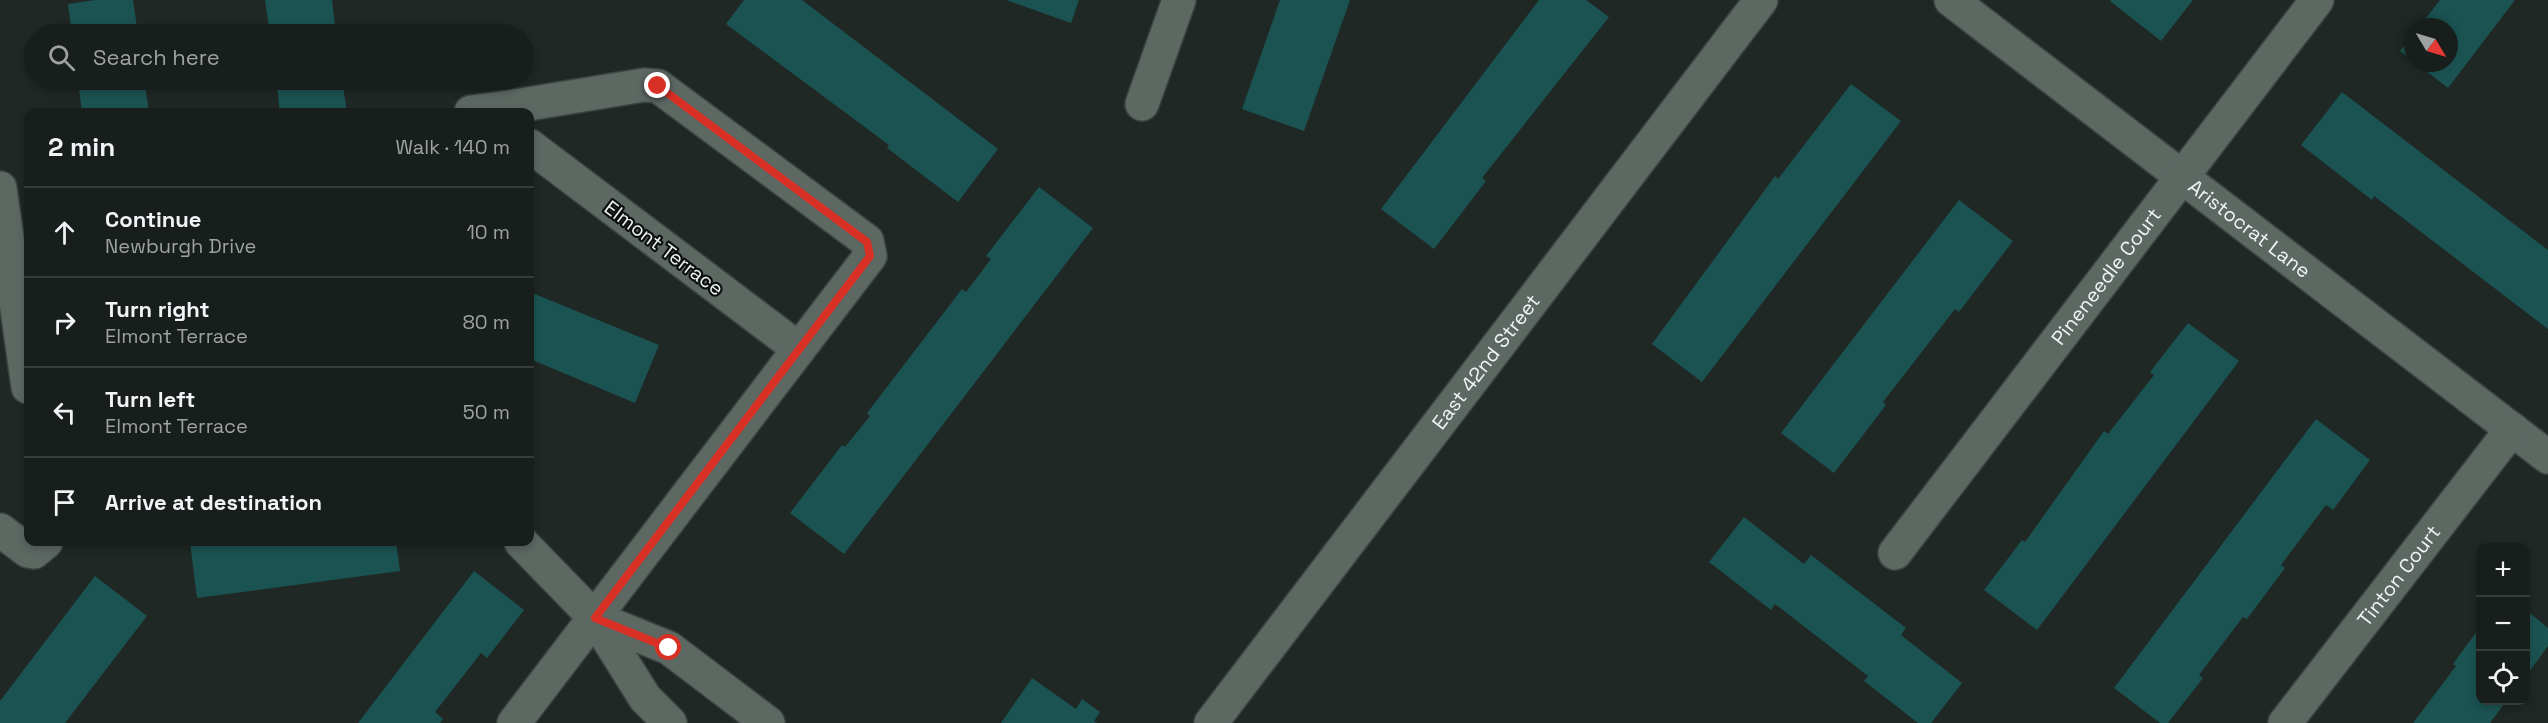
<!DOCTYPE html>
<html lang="en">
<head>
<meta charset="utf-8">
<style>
  body { margin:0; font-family:"Space Grotesk",sans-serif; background:#242b28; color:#f1f3f6 }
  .controls { position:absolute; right:18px; bottom:18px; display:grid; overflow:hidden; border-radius:12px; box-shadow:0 3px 9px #0003 }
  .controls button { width:54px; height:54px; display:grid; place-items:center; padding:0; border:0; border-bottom:2px solid #363c3a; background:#171e1b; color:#f1f3f6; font:30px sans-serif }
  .compass { position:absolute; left:2404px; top:18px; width:54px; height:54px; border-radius:50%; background:#171e1b; box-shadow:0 3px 9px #0003; rotate:128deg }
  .stop { position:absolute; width:18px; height:18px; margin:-14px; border:4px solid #d93025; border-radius:50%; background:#fff }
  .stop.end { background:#d93025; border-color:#fff; box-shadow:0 2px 6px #0008 }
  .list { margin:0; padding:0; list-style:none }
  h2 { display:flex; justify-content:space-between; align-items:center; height:78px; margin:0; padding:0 24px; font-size:26px }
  h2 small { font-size:20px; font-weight:400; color:#9ea2a3 }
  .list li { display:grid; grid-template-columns:39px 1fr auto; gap:18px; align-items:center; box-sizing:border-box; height:90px; padding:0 24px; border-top:2px solid #363c3a }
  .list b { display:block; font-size:22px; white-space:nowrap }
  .list p { margin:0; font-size:20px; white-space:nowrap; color:#9ea2a3 }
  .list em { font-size:20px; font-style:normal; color:#9ea2a3 }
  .icon { flex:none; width:33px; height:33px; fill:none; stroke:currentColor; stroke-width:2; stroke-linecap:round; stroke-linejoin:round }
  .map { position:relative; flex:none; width:2548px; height:723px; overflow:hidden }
  .search { position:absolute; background:#171e1b; box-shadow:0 3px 9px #0003; left:24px; top:24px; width:510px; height:66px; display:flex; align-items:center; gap:15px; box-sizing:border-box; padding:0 21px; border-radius:33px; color:#9ea2a3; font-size:22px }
  .panel { position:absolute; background:#171e1b; box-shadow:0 3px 9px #0003; left:24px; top:108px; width:510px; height:438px; border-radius:12px }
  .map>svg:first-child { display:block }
</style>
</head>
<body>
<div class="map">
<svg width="2548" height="723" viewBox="0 0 2548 723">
  <rect width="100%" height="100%" fill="#1f2824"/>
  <path fill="#1b5352" d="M95,0h38l5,34h-66l-4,-30z
    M265,0h67l4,34h-66z
    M744,0h58l196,149 -40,53 -71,-54 2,-3 -163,-121z
    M1006,0h73l-8,23z
    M1280,0h70l-46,131 -62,-22z
    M1539,0h47l23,17 -127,161 4,3 -52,68 -53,-40z
    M2111,0h82l-32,41 -51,-40z
    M2440,0h75l-67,88 -32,-25h33v-36h-30z
    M2413,35v26l-13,-10z
    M78,80h66l5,32h-67z
    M276,80h66l5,32h-67z
    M1851,84l50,37 -199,261 -50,-38 123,-168 3,3z
    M2342,92l206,158v79l-174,-133 -2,4 -71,-55z
    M1039,187l54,41 -249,326 -54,-41 52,-68 3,2 25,-31 -3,-3 95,-124 4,3 25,-33 -5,-3z
    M1959,200l54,41 -54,71 -4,-3 -72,93 3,3 -52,68 -53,-40z
    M530,292l129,53 -24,58 -105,-44z
    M2188,323l51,38 -202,269 -53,-40 38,-50 3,2 79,-111 4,3 46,-59 -4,-3z
    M2316,419l54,41 -37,50 -7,-5 -45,60 4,3 -38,51 -4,-2 -44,58 4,3 -35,45h-8l-46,-35z
    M1744,517l60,47 7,-9 95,73 -5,7 61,48 -31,40h-13l-54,-42 4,-5 -93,-72 -4,6 -62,-48z
    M190,542h206l4,29 -203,27z
    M474,571l50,39 -37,48 -6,-5 -46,59 8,7 -3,4h-82z
    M95,576l52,40 -82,107h-65v-22z
    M2526,610l22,18v18l-22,30z
    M2480,627v73h27l-17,23h-77l43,-57 -3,-2z
    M1032,678l44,31 6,-10 18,13 -6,9 3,2h-96z"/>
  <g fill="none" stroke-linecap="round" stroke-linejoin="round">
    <g stroke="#3b433f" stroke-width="36">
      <g id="minor">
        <path id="s1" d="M1951,0l597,457"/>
        <path d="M1142,104l37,-104"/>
        <path d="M471,112l32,-4"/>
        <path d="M502,112l1,-4 141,-23 14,1 209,155 3,15 -71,93 -269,-203"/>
        <path d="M0,188l28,199"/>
        <path d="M0,530l28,21 6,1 12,-10"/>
        <path d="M521,542l74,76 74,30 99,75"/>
        <path id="s2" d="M1895,553l422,-553"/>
        <path d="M595,618l50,80 25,25"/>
        <path d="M514,723l285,-374"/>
        <path id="s3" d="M1211,723l550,-723"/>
        <path id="s4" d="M2285,723l227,-294"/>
      </g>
    </g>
    <use href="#minor" stroke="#5d6863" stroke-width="33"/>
  </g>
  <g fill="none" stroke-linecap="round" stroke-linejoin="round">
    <path stroke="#d93025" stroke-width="8" d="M658,86l209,156 3,14 -275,362 74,30"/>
  </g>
  <g text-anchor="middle" stroke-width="4.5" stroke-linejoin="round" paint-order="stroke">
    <g font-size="20" fill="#eef4f2" stroke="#0c100e">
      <text dy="7" stroke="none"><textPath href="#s1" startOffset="376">Aristocrat Lane</textPath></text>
      <text transform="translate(664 248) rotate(37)" y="7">Elmont Terrace</text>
      <text dy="7" stroke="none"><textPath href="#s2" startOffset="348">Pineneedle Court</textPath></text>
      <text dy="7" stroke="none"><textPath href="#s3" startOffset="454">East 42nd Street</textPath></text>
      <text dy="7" stroke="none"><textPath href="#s4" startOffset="186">Tinton Court</textPath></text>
    </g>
  </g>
</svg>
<div class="controls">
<button>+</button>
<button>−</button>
<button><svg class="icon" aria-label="locate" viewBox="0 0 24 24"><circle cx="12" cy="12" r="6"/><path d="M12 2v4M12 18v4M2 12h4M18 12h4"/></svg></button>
</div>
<svg class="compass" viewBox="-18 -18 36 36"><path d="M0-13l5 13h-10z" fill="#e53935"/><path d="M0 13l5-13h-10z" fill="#9ea2a3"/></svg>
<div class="stop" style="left:669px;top:648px"></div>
<div class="stop end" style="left:658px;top:86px"></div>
<div class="search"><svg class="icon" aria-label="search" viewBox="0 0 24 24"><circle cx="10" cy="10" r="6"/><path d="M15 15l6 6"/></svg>Search here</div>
<section class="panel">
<h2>2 min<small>Walk · 140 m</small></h2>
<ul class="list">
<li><svg class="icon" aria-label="ahead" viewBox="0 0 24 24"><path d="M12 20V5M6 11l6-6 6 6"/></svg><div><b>Continue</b><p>Newburgh Drive</p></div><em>10 m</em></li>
<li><svg class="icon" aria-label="right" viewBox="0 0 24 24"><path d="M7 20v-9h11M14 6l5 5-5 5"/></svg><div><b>Turn right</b><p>Elmont Terrace</p></div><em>80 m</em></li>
<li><svg class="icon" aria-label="left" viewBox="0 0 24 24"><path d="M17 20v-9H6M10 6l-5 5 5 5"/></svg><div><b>Turn left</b><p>Elmont Terrace</p></div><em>50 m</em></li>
<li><svg class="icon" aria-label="arrive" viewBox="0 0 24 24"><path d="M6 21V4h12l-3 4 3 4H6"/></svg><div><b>Arrive at destination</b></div></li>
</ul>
</section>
</div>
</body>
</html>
